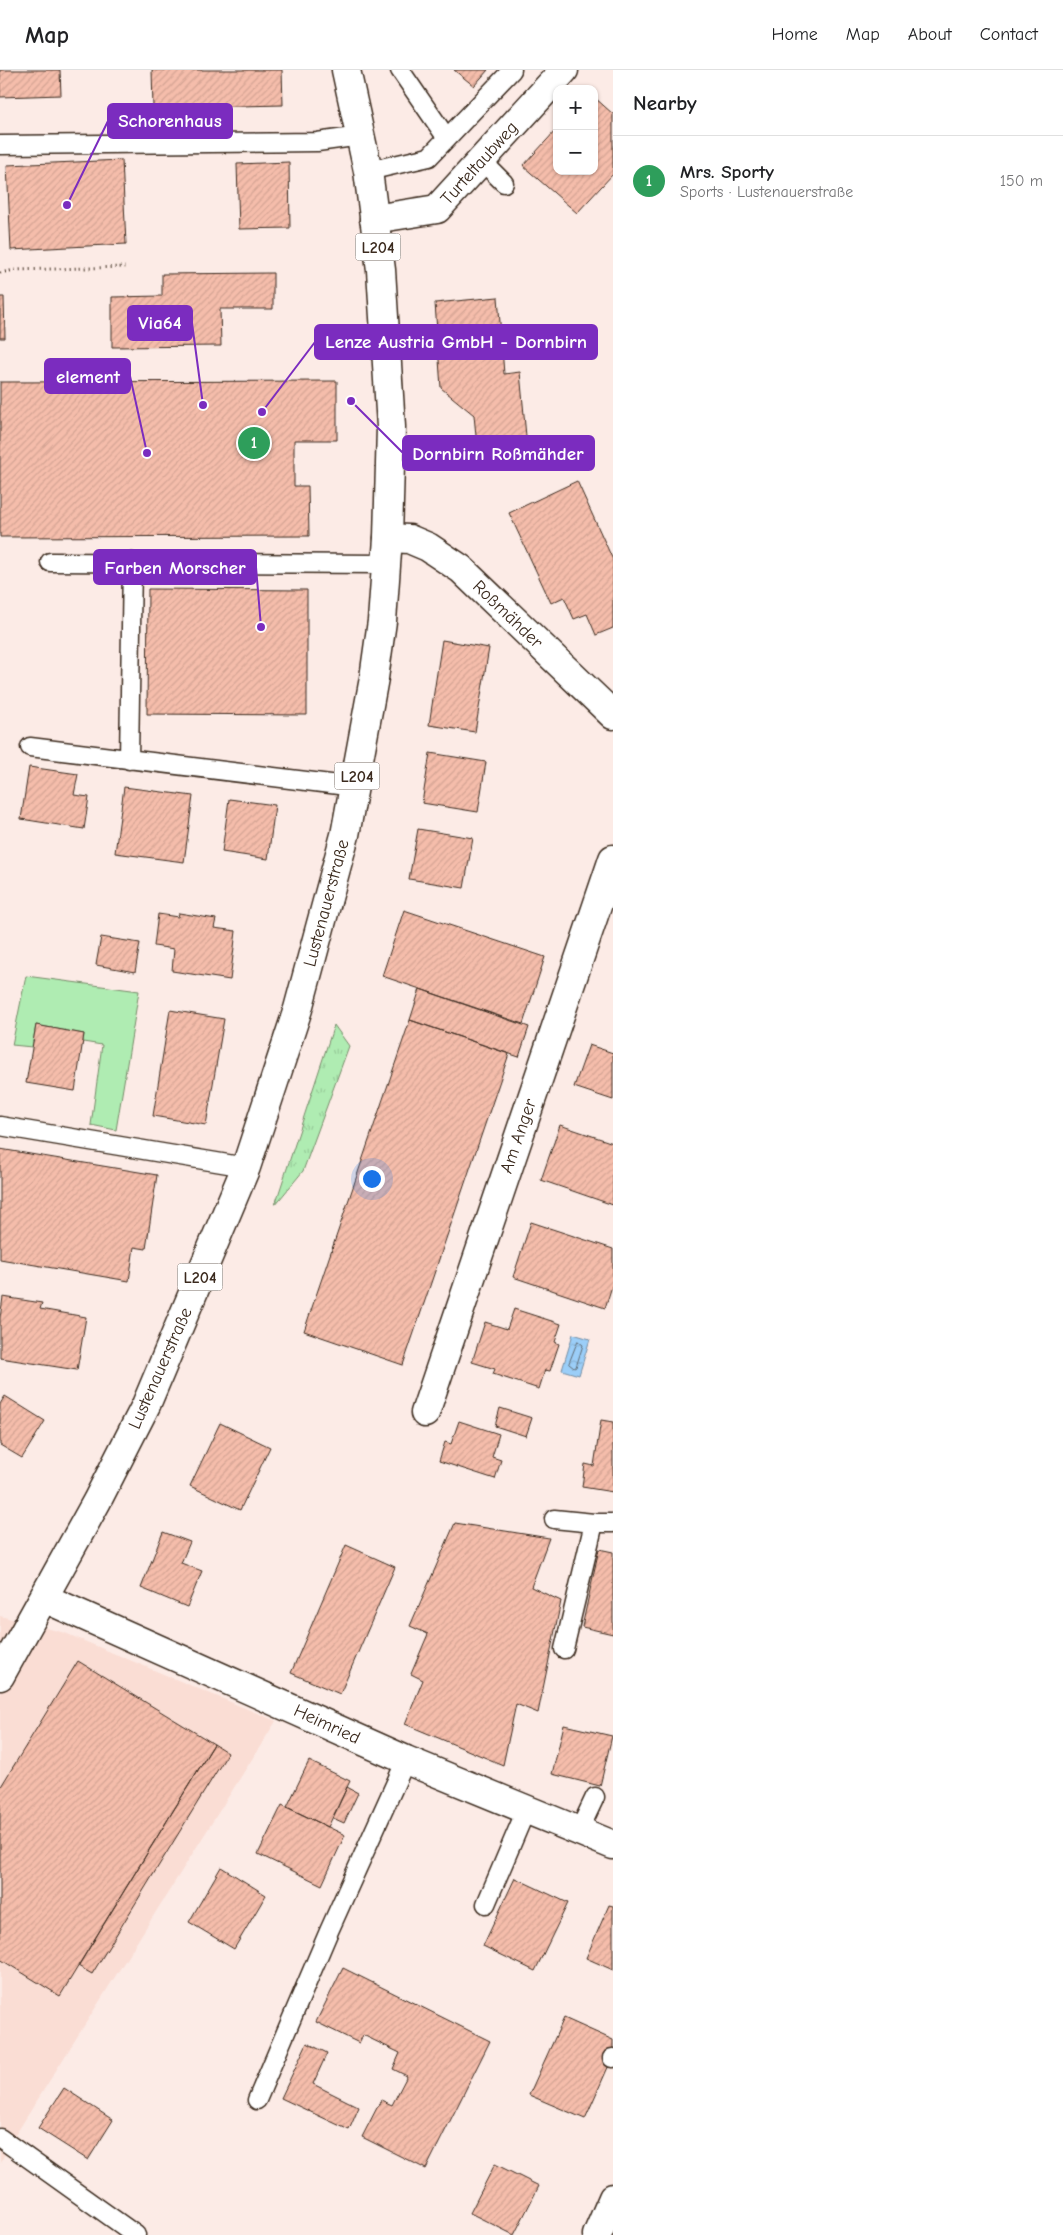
<!DOCTYPE html>
<html lang="en">
<head>
<meta charset="utf-8">
<style>
  body { margin:0; font-family:"Comic Neue",sans-serif; background:#f6f6f6; color:#202124 }
  .controls { position:absolute; right:15px; top:15px; display:grid; overflow:hidden; border-radius:10px; box-shadow:0 1px 4px #0004 }
  .controls button { width:45px; height:45px; display:grid; place-items:center; padding:0; border:0; border-bottom:1px solid #e0e0e0; background:#fff; color:#202124; font:25px sans-serif }
  .you { position:absolute; left:371px; top:1108px; width:18px; height:18px; margin:-12px; border:4px solid #fff; border-radius:50%; background:#1a73e8; box-shadow:0 0 0 8px #1a73e833 }
  .badge { display:grid; place-items:center; width:32px; height:32px; border-radius:50%; background:#1a73e8; color:#fff; font-size:16px; font-weight:700 }
  .pin { position:absolute; translate:-50% -50%; border:2px solid #fff; box-shadow:0 1px 5px #0006 }
  .list { margin:0; padding:0; list-style:none }
  h2 { display:flex; justify-content:space-between; align-items:center; height:65px; margin:0; padding:0 20px; font-size:21px }
  h2 small { font-size:16px; font-weight:400; color:#757577 }
  .list li { display:grid; grid-template-columns:32px 1fr auto; gap:15px; align-items:center; box-sizing:border-box; height:90px; padding:0 20px; border-top:1px solid #e0e0e0 }
  .list b { display:block; font-size:19px; white-space:nowrap }
  .list p { margin:0; font-size:16px; white-space:nowrap; color:#757577 }
  .list em { font-size:16px; font-style:normal; color:#757577 }
  .map { position:relative; flex:none; width:613px; height:2165px; overflow:hidden }
  header { display:flex; align-items:center; gap:30px; box-sizing:border-box; height:70px; padding:0 25px; background:#fff; border-bottom:1px solid #e0e0e0 }
  header strong { font-size:24px }
  nav { display:flex; gap:28px; margin-inline-start:auto; font-size:18px }
  main { display:flex }
  aside { flex:1; background:#fff }
  .map>svg:first-child { display:block }
</style>
</head>
<body>
<header>
<strong>Map</strong>
<nav><a>Home</a><a>Map</a><a>About</a><a>Contact</a></nav>
</header>
<main>
<div class="map">
<svg width="613" height="2165" viewBox="0 0 613 2165">
  <defs>
    <pattern id="grass-tufts" width="24" height="20" patternUnits="userSpaceOnUse" patternTransform="scale(1.25)"><rect width="24" height="20" fill="#afecb2"/><path d="M3 7l-1-3M5 7V3M7 7l1-3M15 17l-1-3M17 17v-4M19 17l1-3" fill="none" stroke="#97cb99"/></pattern>
    <pattern id="water-ripples" width="26" height="14" patternUnits="userSpaceOnUse" patternTransform="scale(1.25)"><rect width="26" height="14" fill="#9bcef8"/><path d="M2 4q2-2 4 0t4 0M15 11q2-2 4 0t4 0" fill="none" stroke="#86b1d4"/></pattern>
    <pattern id="building-hatch" width="6" height="6" patternUnits="userSpaceOnUse" patternTransform="scale(1.25)"><rect width="6" height="6" fill="#f5bdab"/><path d="M-1 1l2-2M0 6l6-6M5 7l2-2" fill="none" stroke="#d3a393"/></pattern>
  </defs>
  <rect width="100%" height="100%" fill="#fcebe6"/>
  <filter id="ink" filterUnits="userSpaceOnUse"><feTurbulence type="fractalNoise" baseFrequency=".02" numOctaves="2"/><feDisplacementMap in="SourceGraphic" scale="10" xChannelSelector="R" yChannelSelector="G"/><feConvolveMatrix kernelMatrix="1 2 1 2 8 2 1 2 1" color-interpolation-filters="sRGB"/></filter>
  <g filter="url(#ink)">
    <path fill="#faddd4" d="M0,1546l65,17 211,88 -260,413 -16,29z"/>
    <path fill="url(#grass-tufts)" stroke="#758b68" d="M334,955l15,21 -46,125 -28,34z"/>
    <path fill="#afecb2" stroke="#758b68" d="M26,906l113,15 -23,139 -25,-5 11,-80 -19,-3 1,-8 -48,-9 -4,22 -20,-2z"/>
    <path fill="url(#water-ripples)" stroke="#758ca1" d="M573,1264l17,5 -11,36 -17,-5z"/>
    <g fill="none" stroke-linecap="round" stroke-linejoin="round">
      <path stroke="#616c75" stroke-width="1" d="M578,1271l5,4 -7,22 -2,1 -5,-4z"/>
    </g>
    <path fill="url(#building-hatch)" stroke="#3b2a1e" d="M0,0h60l1,25 -61,2z
      M152,0h130l1,35 -130,3z
      M454,0h34l-14,16z
      M594,27l19,17v60l-36,39 -54,-47 34,-37v42h37z
      M122,90l4,84 -115,6 -4,-85z
      M289,92l1,66 -51,1 -2,-65z
      M273,203v36h-53l1,37 -109,1v-50l50,-1v-22z
      M0,227h4l1,41h-5z
      M498,227l6,77 16,-2 7,75 -48,20 -5,-52 -33,-27 -6,-85z
      M337,311v59h-43v46h14l1,50 -309,1v-155z
      M577,411l36,79v68l-17,7 -9,-21 -13,5 -10,-22 -13,6 -42,-90z
      M148,519l159,1v125l-160,-1z
      M442,570l47,8 -14,84 -46,-7z
      M430,683l56,9 -8,50 -56,-9z
      M29,697l49,7 -4,21 15,2 -5,32 -63,-10z
      M124,717l69,9 -9,66 -69,-9z
      M229,729l46,6 -7,54 -46,-7z
      M418,759l55,9 -9,50 -55,-9z
      M404,840l141,47 -22,67 -141,-48z
      M179,843l37,6 -2,9 22,3 -6,49 -58,-9 2,-22 -20,-3 4,-32 20,3z
      M101,867l39,6 -5,29 -39,-7z
      M420,919l109,38 -10,30 -109,-37z
      M170,940l54,9 -18,106 -53,-9z
      M410,950l99,34 -106,311 -99,-34z
      M36,955l48,9 -9,57 -49,-8z
      M589,975l24,8v47l-39,-13z
      M560,1055l53,18v62l-72,-25z
      M0,1079l157,26 -11,74 -12,-2 -5,34 -129,-22z
      M531,1152l82,27v34l-8,25 -92,-31z
      M3,1227l39,6 -2,6 46,8 -9,53 -77,-12v-40z
      M514,1239l47,15 -6,18 4,2 -9,27 -5,-1 -6,19 -46,-15 2,-5 -23,-7 13,-40 22,7z
      M5,1326l40,25 -23,37 -22,-13v-41z
      M500,1338l32,10 -6,18 -31,-10z
      M601,1350l12,2v70l-31,-5 3,-23 9,2z
      M459,1351l40,13 -7,23 9,3 -6,19 -56,-18 6,-19 6,2z
      M220,1353l50,24 -30,63 -50,-24z
      M455,1453l94,15 -18,49 30,14 -23,112 -22,-9 -13,61 -98,-41 18,-44 -12,-6 17,-40 -18,-8z
      M163,1462l27,10 -9,21 21,8 -15,36 -46,-19z
      M346,1475l49,22 -55,127 -49,-21z
      M599,1479l14,3v82l-31,-7z
      M78,1591l136,83 -154,252 -60,-37v-171z
      M564,1655l48,11 -12,50 -48,-12z
      M214,1674l14,9 -136,221 -14,-8z
      M309,1691l41,20 -22,46 -41,-20z
      M347,1717l11,6 -14,30 -11,-5z
      M282,1735l63,30 -23,50 -64,-31z
      M221,1797l45,28 -32,54 -45,-27z
      M515,1808l53,25 -33,68 -52,-25z
      M609,1835l4,1v64l-27,-12z
      M343,1898l147,73 -64,128 -64,-32 19,-37 11,5 15,-29 -14,-7 7,-16 -37,-18 -4,8 -43,-21z
      M564,1948l49,22v16l-28,63 -56,-24z
      M307,1973l20,10 -14,31 46,23 -10,23 -68,-32z
      M64,2018l49,32 -25,40 -50,-32z
      M495,2094l44,22 -25,49 -44,-22z"/>
    <g fill="none" stroke-linecap="round" stroke-linejoin="round">
      <g stroke="#3b2a1e" stroke-width="21">
        <path id="service" d="M400,0l46,67
          M0,75l317,-3 44,-6
          M481,90l23,23
          M368,101l61,-14 83,-87
          M50,492l336,2
          M30,677l325,40
          M129,690l3,-198
          M0,1056l246,41
          M554,1449l40,4h19
          M564,1579l30,-126
          M579,1761l16,-34
          M486,1834l40,-94
          M612,1988h1
          M257,2030l72,-169 77,-171
          M0,2068l136,97"/>
      </g>
      <g stroke="#3b2a1e" stroke-width="31">
        <path id="minor" d="M374,149l63,-10 127,-139
          M388,468l21,1 19,8 33,22 152,146
          M425,1343l188,-554
          M44,1528l362,162 207,85
          M597,2165l16,-37"/>
      </g>
      <g stroke="#3b2a1e" stroke-width="31">
        <path id="primary" d="M0,1606l97,-175 49,-96 100,-238 52,-158 47,-174 29,-157 8,-57 6,-83 3,-111 -10,-157 -13,-99 -22,-101"/>
      </g>
      <path stroke="#3b2a1e" stroke-width="3" stroke-dasharray="1 4" stroke-linecap="butt" d="M0,203l15,-3 110,-3"/>
      <use href="#service" stroke="#fff" stroke-width="18"/>
      <use href="#minor" stroke="#fff" stroke-width="28"/>
      <use href="#primary" stroke="#fff" stroke-width="28"/>
    </g>
  </g>
  <g text-anchor="middle" stroke-width="4" stroke-linejoin="round" paint-order="stroke">
    <g fill="#fff" stroke="#766a62" stroke-width="1">
      <rect x="355.5" y="163.5" width="45" height="27" rx="4"/>
      <rect x="334.5" y="692.5" width="45" height="27" rx="4"/>
      <rect x="177.5" y="1193.5" width="45" height="27" rx="4"/>
    </g>
    <g font-size="16" font-weight="bold" fill="#3b2a1e">
      <text x="378" y="183">L204</text>
      <text x="357" y="712">L204</text>
      <text x="200" y="1213">L204</text>
    </g>
    <g font-size="18" fill="#3b2a1e" stroke="#fff">
      <text transform="translate(479 93) rotate(-48)" y="6">Turteltaubweg</text>
      <text transform="translate(508 544) rotate(44)" y="6">Roßmähder</text>
      <text transform="translate(326 833) rotate(-75)" y="6">Lustenauerstraße</text>
      <text transform="translate(518 1066) rotate(-71)" y="6">Am Anger</text>
      <text transform="translate(160 1298) rotate(-66)" y="6">Lustenauerstraße</text>
      <text transform="translate(327 1654) rotate(25)" y="6">Heimried</text>
    </g>
  </g>
  <path fill="none" stroke="#7b2cbf" stroke-width="2" d="M67 135L108 51M203 335L192 253M262 342L315 272M147 383L130 306M351 331L403 383M261 557L256 497"/>
  <g fill="#7b2cbf" stroke="#fff" stroke-width="2">
    <circle cx="67" cy="135" r="5"/>
    <circle cx="203" cy="335" r="5"/>
    <circle cx="262" cy="342" r="5"/>
    <circle cx="147" cy="383" r="5"/>
    <circle cx="351" cy="331" r="5"/>
    <circle cx="261" cy="557" r="5"/>
  </g>
  <g fill="#7b2cbf" stroke="#7b2cbf" stroke-width="2">
    <rect x="108" y="34" width="124" height="34" rx="5"/>
    <rect x="128" y="236" width="64" height="34" rx="5"/>
    <rect x="315" y="255" width="282" height="34" rx="5"/>
    <rect x="45" y="289" width="85" height="34" rx="5"/>
    <rect x="403" y="366" width="191" height="34" rx="5"/>
    <rect x="94" y="480" width="162" height="34" rx="5"/>
  </g>
  <g font-size="19" text-anchor="middle" font-weight="bold" fill="#fff">
    <text x="170" y="57">Schorenhaus</text>
    <text x="160" y="259">Via64</text>
    <text x="456" y="278">Lenze Austria GmbH - Dornbirn</text>
    <text x="88" y="313">element</text>
    <text x="498" y="390">Dornbirn Roßmähder</text>
    <text x="175" y="504">Farben Morscher</text>
  </g>
</svg>
<div class="controls">
<button>+</button>
<button>−</button>
</div>
<div class="you"></div>
<div class="pin badge" style="left:254px;top:373px;background:#2e9e5b">1</div>
</div>
<aside>
<h2>Nearby<small></small></h2>
<ul class="list">
<li><span class="badge" style="background:#2e9e5b">1</span><div><b>Mrs. Sporty</b><p>Sports · Lustenauerstraße</p></div><em>150 m</em></li>
</ul>
</aside>
</main>
</body>
</html>
